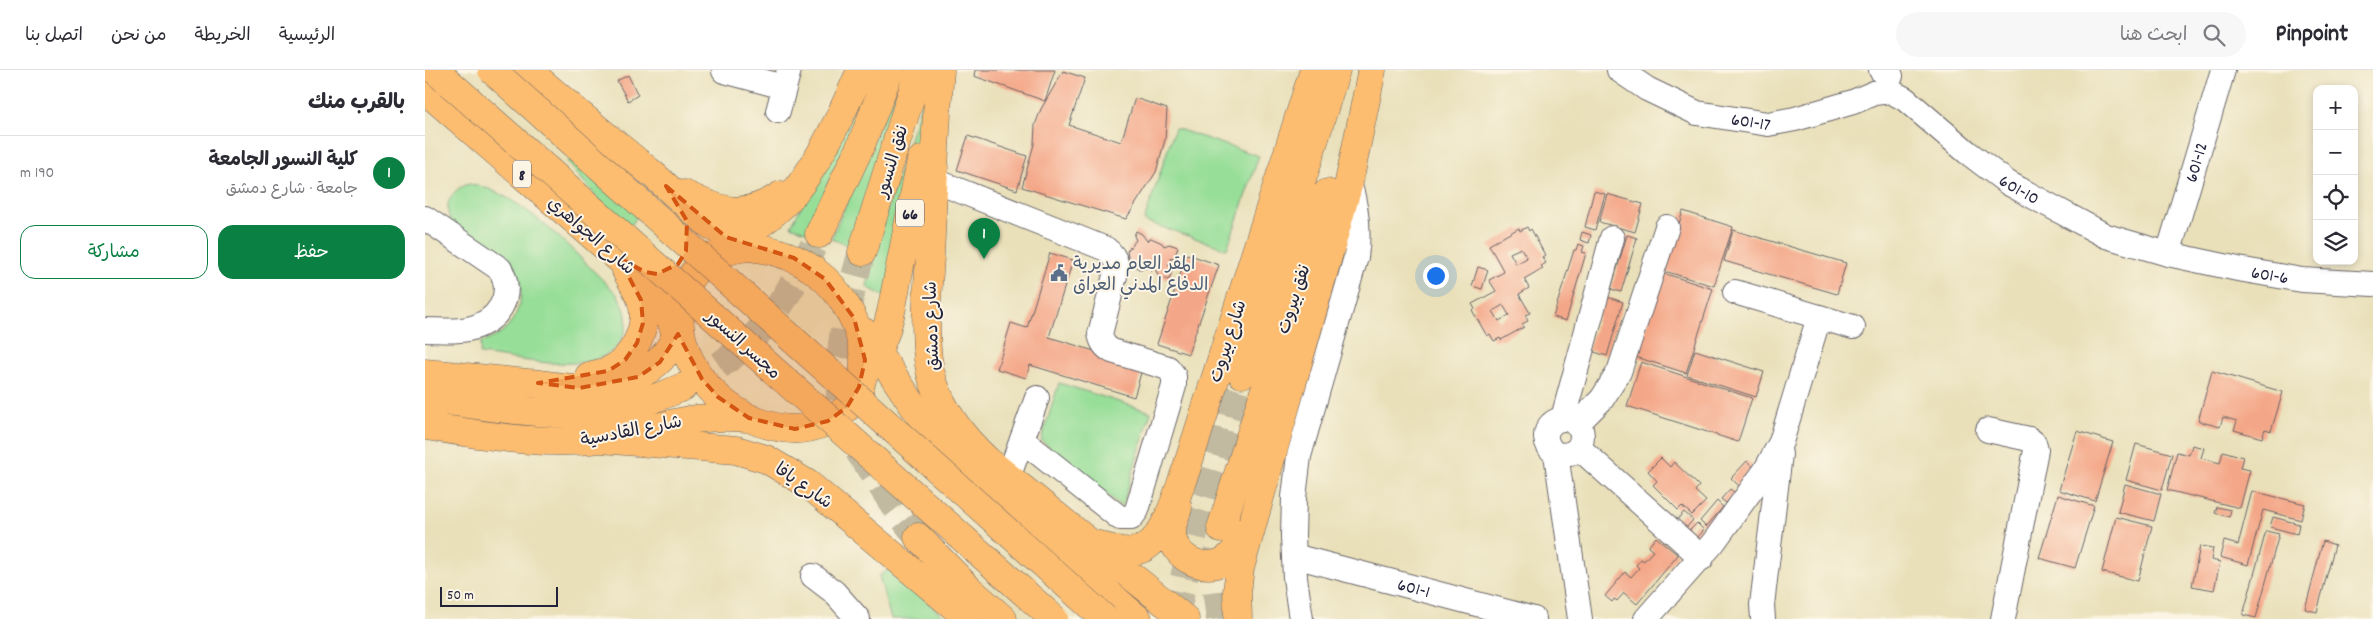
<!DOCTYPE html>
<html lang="ar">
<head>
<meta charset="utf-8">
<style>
  body { margin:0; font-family:Dekko,"Playpen Sans Arabic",sans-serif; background:#f7f7f7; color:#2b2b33; direction:rtl }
  .controls { position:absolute; right:15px; top:15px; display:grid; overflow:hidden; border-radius:10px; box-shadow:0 2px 8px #0003 }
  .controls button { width:45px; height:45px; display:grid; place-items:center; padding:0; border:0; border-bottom:1px solid #e1e1e2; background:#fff; color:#2b2b33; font:25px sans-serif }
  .scale { position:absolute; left:15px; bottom:12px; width:118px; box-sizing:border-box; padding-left:5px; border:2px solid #22223b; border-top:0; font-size:14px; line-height:18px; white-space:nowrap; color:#22223b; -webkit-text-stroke:4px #fcf5e5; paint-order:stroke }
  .you { position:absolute; left:1010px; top:205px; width:18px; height:18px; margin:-12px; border:4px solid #fff; border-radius:50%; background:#1a73e8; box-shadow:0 0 0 8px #1a73e833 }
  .badge { display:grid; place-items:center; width:32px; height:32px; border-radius:50%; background:#0b8043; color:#fff; font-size:16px; font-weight:700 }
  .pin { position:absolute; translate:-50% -41px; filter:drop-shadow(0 1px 2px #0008) }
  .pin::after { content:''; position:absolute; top:26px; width:18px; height:15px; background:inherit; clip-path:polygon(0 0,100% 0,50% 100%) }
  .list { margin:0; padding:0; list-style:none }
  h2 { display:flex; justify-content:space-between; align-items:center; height:65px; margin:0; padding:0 20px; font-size:21px }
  h2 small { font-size:16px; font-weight:400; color:#7c7c81 }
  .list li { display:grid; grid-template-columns:32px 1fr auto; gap:15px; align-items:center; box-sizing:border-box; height:75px; padding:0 20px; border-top:1px solid #e1e1e2 }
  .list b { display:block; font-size:19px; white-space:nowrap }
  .list p { margin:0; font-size:16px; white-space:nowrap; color:#7c7c81 }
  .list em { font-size:16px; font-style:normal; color:#7c7c81 }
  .actions { display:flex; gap:10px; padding:15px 20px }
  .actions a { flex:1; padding:11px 0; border:1px solid #0b8043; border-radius:15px; text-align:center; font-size:18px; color:#0b8043 }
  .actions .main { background:#0b8043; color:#fff }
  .icon { flex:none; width:28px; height:28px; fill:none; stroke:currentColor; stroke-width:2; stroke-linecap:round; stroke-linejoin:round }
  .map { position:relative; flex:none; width:1948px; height:549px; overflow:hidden; direction:ltr }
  header { display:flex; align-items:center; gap:30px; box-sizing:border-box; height:70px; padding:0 25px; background:#fff; border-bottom:1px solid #e1e1e2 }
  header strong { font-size:24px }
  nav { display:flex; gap:28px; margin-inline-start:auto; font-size:18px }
  .search { width:350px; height:45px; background:#f7f7f7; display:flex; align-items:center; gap:12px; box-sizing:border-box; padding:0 18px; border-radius:28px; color:#7c7c81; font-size:19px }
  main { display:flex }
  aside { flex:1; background:#fff }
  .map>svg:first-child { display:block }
</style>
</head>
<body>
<header>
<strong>Pinpoint</strong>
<div class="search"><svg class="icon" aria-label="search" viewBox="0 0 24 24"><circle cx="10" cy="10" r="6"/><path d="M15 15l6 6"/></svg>ابحث هنا</div>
<nav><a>الرئيسية</a><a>الخريطة</a><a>من نحن</a><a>اتصل بنا</a></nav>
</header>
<main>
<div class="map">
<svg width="1948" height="549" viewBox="0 0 1948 549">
  <rect width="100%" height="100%" fill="#fcf5e5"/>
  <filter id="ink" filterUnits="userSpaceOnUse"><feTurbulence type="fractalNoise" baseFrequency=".02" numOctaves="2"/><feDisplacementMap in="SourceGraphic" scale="10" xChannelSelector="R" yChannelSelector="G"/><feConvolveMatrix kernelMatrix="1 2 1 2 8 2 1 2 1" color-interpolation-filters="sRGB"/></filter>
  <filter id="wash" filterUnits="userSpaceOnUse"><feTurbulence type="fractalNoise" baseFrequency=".0096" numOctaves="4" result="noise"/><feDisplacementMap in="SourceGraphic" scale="20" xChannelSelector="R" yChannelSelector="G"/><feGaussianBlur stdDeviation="1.12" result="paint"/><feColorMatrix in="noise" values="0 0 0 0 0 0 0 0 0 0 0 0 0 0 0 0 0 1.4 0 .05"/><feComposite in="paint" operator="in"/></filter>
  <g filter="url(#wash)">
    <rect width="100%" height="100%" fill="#e9e0ba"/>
    <path fill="#97de98" stroke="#5c806a" d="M449,0h2l-68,162 -17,-6z
      M479,0l-53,176 -20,-7z
      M507,0h3l-27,105 -23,122 -18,-10 5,-29z
      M750,58l84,28 -32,93 -83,-28z
      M150,82l67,57 -16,24 -59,-72z
      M44,114c52,6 110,74 147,109 9,13 14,28 7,43 -18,45 -105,22 -143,18l1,-12c37,-8 54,-56 26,-84 -14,-14 -36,-23 -53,-33 -13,-15 -5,-36 15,-41z
      M634,313l92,29 -29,95 -81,-67z
      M464,499l58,50h-56l-12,-43z"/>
    <g id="blocks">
      <path fill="#f4a788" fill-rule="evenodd" d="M550,0h80l-10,31 -71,-25z
        M638,1l22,7 -16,47 52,17 14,-44 32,11 -2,31 -9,32 -30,47 -104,-32 12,-43 1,-19 6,-16z
        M203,5l10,20 -10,6 -11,-20z
        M543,66l59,20 -10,34 -60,-20z
        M1169,121l11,3 -10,36 -10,-3z
        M1182,124l36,10 -8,28 -36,-10z
        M1258,141l50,16 -19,59 -50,-15z
        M1102,157l2,4 2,-2 14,26 -3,2 4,6 -5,3 2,2 -19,11 5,9 -10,6 11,19 -5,2 3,6 -6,3 2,3 -23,13 -1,-2 -6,3 -4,-7 -3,2 -15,-26 3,-1 -3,-5 24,-13 -7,-11 15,-8 -15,-27 30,-17 1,3zM1096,178l6,10 -11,6 -6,-11zM1078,235l6,10 -10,6 -6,-10z
        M1308,160l113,33 -9,31 -113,-33z
        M711,161l6,3 5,7 4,-3 11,5 2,3 5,-2 9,3 -3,10 -5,1 2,4 -4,2 4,6 -3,10 -10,-3 -4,-8 -4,2 -3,-3 -9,1 -10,-6 -2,-12 9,-11 -2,-4z
        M1157,162l9,3 -2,8 -9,-3z
        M1202,165l10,3 -16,54 -10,-3z
        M1153,174l6,2 -2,6 4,1 -20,68 -13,-4 21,-67h2z
        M625,183l23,7 -24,77 94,29 -9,31 -104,-32 -4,13 -29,-9 14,-46 16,5z
        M762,184l32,11 -31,89 -31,-10z
        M1053,197l10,3 -6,19 -10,-3z
        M1238,203l50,16 -27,84 -50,-16z
        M1179,226l19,6 -16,54 -19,-6z
        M1270,280l69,22 -8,25 -69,-22z
        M1216,292l111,36 -14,44 -111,-36z
        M1787,301l71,21 -12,39 -6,-2 -3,9 -28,-8 3,-9 -14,-4 -3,10 -22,-6z
        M1652,361l36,11 -18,59 -36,-11z
        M1711,374l36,10 -10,36 -36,-10z
        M1767,375l12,3 -3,10 19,5 3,-12 20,6 -3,11 10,2 -10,38 -73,-18 10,-38 12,3z
        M1236,388l9,9 4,-5 25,24 -4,5 11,10 -14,14 -10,-9 -4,4 -25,-25 4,-4 -9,-10z
        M1322,391l8,8 -16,17 -8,-8z
        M1700,414l36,10 -7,27 -36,-9z
        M1305,419l5,4 -9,10 -5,-4z
        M1827,421l53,13 -4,16 -38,-10 -15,55 -28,-8 4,-16 14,4z
        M1633,425l36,11 -19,62 -36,-10z
        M1292,431l6,6 -17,20 -6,-6z
        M1792,437l14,3 -2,7 -14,-4z
        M1259,442l9,8 -8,9 -9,-8z
        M1691,447l36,9 -14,55 -36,-9z
        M1848,447l26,7 -2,10 -27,-7z
        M1272,453l7,7 -7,8 -8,-7z
        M1841,461l13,3 -23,84 -13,-3z
        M1231,467l22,18 -41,49 -13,-11 -7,8 -3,-2 -2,3 -7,-6 20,-24 6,5 8,-9 -3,-3 5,-6 3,2 9,-10 -5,-4z
        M1898,471l12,4 -18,67 -12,-3z
        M1775,476l13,2 -2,12 9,2 -6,28 -22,-4z"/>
    </g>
  </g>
  <g filter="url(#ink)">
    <use href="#blocks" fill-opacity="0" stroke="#686467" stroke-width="1"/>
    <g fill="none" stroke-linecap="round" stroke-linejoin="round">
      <path stroke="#c1baa1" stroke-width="28" stroke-dasharray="28 14" stroke-linecap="butt" d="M258,317c77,-41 98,-76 136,-153
        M415,330c-2,-52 7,-99 22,-148
        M433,380l38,58 22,29
        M750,549l22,-100 45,-145
        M795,549l-6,-46 7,-45"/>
      <g stroke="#686467" stroke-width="26">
        <g id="minor">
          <path id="s1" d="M1194,0l28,19 50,24 71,11 27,-5 58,-17 21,-9 16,-2 15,8 62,53 41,31 98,53 62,18 70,15 64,11 71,4"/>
          <path d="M1456,0l10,6"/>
          <path d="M299,1l60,16"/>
          <path d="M353,41l11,-41"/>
          <path d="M508,110l173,69c7,5 10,10 11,19l-17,66c2,9 5,13 12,17l56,17 6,8v10l-37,124 -6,8h-11l-98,-78"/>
          <path d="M0,148l75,51c16,27 -3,54 -32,60 -14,3 -29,1 -43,1"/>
          <path id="s2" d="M1743,184l55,-184"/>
          <path d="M1310,222l118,35"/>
          <path d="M1138,348l49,-180"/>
          <path d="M1152,354l25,-25 17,-27 48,-145"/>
          <path d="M1563,360l41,9 5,4 2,7 -33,169"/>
          <path d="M1154,378l123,110"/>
          <path d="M1131,384c18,4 29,-8 25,-25l-11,-10c-23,-3 -33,21 -14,35l24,165"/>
          <path d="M583,408l29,-80"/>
          <path id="s3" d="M869,486l240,63"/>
          <path d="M388,506l21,16 24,27"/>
          <path d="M876,549l-6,-41 -2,-42 1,-39 5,-41 57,-199c4,-26 1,-49 -7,-75"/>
          <path d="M1221,549l67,-76 52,-72 16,-29 38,-125"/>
          <path d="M1338,549l-1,-14 18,-151"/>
        </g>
      </g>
      <g stroke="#686467" stroke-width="29">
        <path id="major" d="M103,0c39,35 81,68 122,102 34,28 60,63 104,74
          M515,0c-5,62 -7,124 -10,186 -2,37 -9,90 3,125 10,31 31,58 55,80l197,158
          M0,20l230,200 11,14 9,29
          M259,124c38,18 60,26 97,1
          M394,164l42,-89 29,-75
          M323,177c25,2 47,9 67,24 49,36 78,127 4,154 -19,7 -41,4 -60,-3 -22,-8 -42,-23 -57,-42 -40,-54 -28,-126 46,-133z
          M300,178c21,-13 41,-27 59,-44 33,-34 58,-91 77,-134
          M437,182l57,-182
          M439,262l61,91 53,58 160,138
          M447,296l14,-35 5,-19 30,-152
          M0,303c35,3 69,7 103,10 17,1 33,5 50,5 44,1 91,-17 101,-64
          M817,304l94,-304
          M164,306c6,-2 14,-3 19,-5 26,-12 42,-45 33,-72 -4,-10 -10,-19 -15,-28
          M0,328c66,8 135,24 201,9 19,-4 38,-12 57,-20
          M0,356c58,9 116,20 175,13 54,-7 89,-27 147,-21
          M176,369l135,11 30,9 42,25 161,135
          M753,438c-2,7 -6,15 -6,22 -2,31 42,48 61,23 5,-6 8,-14 10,-21
          M796,458l106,-335
          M493,467l50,51 35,31
          M670,474c12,4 26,9 39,7 31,-4 42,-56 52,-81l128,-400
          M813,549l-1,-28 3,-23 109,-386 23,-112"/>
      </g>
      <use href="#minor" stroke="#fff" stroke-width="24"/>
      <use href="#major" stroke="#fcbd6f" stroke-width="28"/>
      <g stroke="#686467" stroke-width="29" stroke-linecap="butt">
        <path id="major-bridge" d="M10,0l619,549
          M67,0l613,549"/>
      </g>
      <use href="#major-bridge" stroke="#fcbd6f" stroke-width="28"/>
    </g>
  </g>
  <path fill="#d45411" fill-opacity="0.2" stroke="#d45411" stroke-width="4" stroke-dasharray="10 6" stroke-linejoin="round" d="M241,116l60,51 68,21 31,21 29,39 11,42 -6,27 -12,20 -19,14 -33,8 -46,-11 -31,-21 -16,-18 -24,-45 -18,28 -22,15 -59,11 -41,-5 70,-12 17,-11 12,-17 6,-20 -2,-23 -22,-42 26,14 12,2 21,-10 8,-13 1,-30z"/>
  <defs>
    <g id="civic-bare" transform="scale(1.35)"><path d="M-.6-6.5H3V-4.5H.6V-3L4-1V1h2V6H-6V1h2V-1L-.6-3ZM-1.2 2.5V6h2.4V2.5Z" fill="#5c6f8a" stroke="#fcf5e5" stroke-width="2.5" paint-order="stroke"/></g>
  </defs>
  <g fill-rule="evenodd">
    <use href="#civic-bare" x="634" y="203"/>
  </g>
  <g text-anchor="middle" stroke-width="4" stroke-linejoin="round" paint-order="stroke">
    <g fill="#fcf5e5" stroke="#63616e" stroke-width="1">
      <rect x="88" y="90.5" width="18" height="27" rx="4"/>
      <rect x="471" y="129.5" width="28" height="27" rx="4"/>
    </g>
    <g font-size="16" font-weight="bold" fill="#22223b">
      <text x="97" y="110">8</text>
      <text x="485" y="149">66</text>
    </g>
    <g font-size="18" fill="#22223b" stroke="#fcf5e5">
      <text dy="6" stroke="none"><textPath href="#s1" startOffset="144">601-17</textPath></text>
      <text transform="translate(466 91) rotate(-73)" y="6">نفق النسور</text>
      <text dy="6" stroke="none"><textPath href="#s2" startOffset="96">601-12</textPath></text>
      <text dy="6" stroke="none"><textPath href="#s1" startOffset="451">601-10</textPath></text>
      <text transform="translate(167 165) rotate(41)" y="6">شارع الجواهري</text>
      <text dy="6" stroke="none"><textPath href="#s1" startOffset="718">601-6</textPath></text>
      <text transform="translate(868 229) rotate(-72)" y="6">نفق بيروت</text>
      <text transform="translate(506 256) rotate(-92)" y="6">شارع دمشق</text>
      <text transform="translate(802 271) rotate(-72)" y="6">شارع بيروت</text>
      <text transform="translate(319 274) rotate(42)" y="6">مجسر النسور</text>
      <text transform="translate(206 360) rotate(-11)" y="6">شارع القادسية</text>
      <text transform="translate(379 415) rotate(35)" y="6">شارع يافا</text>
      <text dy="6" stroke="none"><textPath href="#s3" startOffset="124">601-1</textPath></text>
    </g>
    <g font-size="18" fill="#4e5e75" stroke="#fcf5e5" text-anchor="start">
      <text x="648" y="199">المقر العام مديرية<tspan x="648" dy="21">الدفاع المدني العراق</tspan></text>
    </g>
  </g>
</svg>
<div class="controls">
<button>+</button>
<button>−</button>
<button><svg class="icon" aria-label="locate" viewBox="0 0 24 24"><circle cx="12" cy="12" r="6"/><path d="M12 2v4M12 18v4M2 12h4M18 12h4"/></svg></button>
<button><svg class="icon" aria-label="layers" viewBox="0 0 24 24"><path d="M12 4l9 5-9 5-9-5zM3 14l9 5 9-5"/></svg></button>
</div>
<div class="scale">50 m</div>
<div class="you"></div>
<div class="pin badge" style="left:559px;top:189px">1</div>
</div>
<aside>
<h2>بالقرب منك<small></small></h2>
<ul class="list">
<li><span class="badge">1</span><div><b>كلية النسور الجامعة</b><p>جامعة · شارع دمشق</p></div><em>190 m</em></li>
</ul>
<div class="actions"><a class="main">حفظ</a><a>مشاركة</a></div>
</aside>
</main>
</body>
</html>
